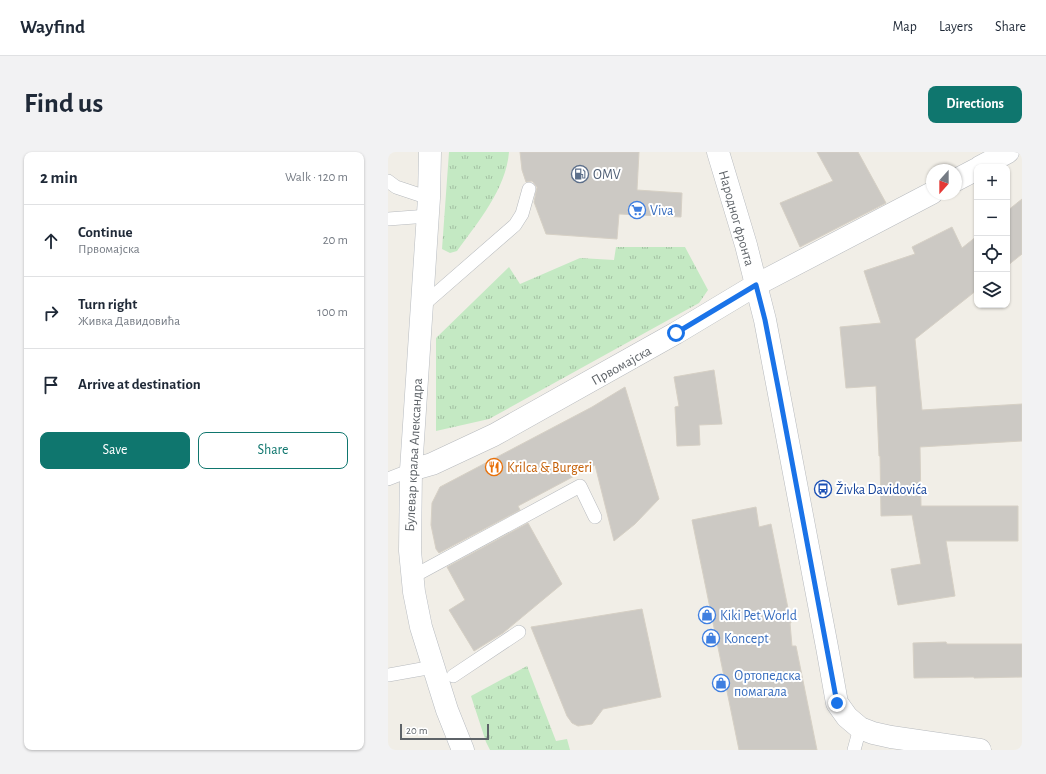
<!DOCTYPE html>
<html lang="en">
<head>
<meta charset="utf-8">
<style>
  body { margin:0; font-family:"Alegreya Sans",sans-serif; background:#f2f2f3; color:#1f2937 }
  .controls { position:absolute; right:12px; top:12px; display:grid; overflow:hidden; border-radius:8px; box-shadow:0 1px 3px #0004 }
  .controls button { width:36px; height:36px; display:grid; place-items:center; padding:0; border:0; border-bottom:1px solid #e0e1e3; background:#fff; color:#1f2937; font:20px sans-serif }
  .compass { position:absolute; left:538px; top:12px; width:36px; height:36px; border-radius:50%; background:#fff; box-shadow:0 1px 3px #0004; rotate:201deg }
  .scale { position:absolute; left:12px; bottom:10px; width:89px; box-sizing:border-box; padding-left:4px; border:2px solid #5e6368; border-top:0; font-size:11px; line-height:14px; white-space:nowrap; color:#5e6368; -webkit-text-stroke:3px #fff; paint-order:stroke }
  .stop { position:absolute; width:12px; height:12px; margin:-9px; border:3px solid #1a73e8; border-radius:50%; background:#fff }
  .stop.end { background:#1a73e8; border-color:#fff; box-shadow:0 1px 4px #0008 }
  .list { margin:0; padding:0; list-style:none }
  h2 { display:flex; justify-content:space-between; align-items:center; height:52px; margin:0; padding:0 16px; font-size:17px }
  h2 small { font-size:13px; font-weight:400; color:#747a83 }
  .list li { display:grid; grid-template-columns:26px 1fr auto; gap:12px; align-items:center; box-sizing:border-box; height:72px; padding:0 16px; border-top:1px solid #e0e1e3 }
  .list b { display:block; font-size:15px; white-space:nowrap }
  .list p { margin:0; font-size:13px; white-space:nowrap; color:#747a83 }
  .list em { font-size:13px; font-style:normal; color:#747a83 }
  .actions { display:flex; gap:8px; padding:12px 16px }
  .actions a { flex:1; padding:9px 0; border:1px solid #0f766e; border-radius:8px; text-align:center; font-size:14px; color:#0f766e }
  .actions .main { background:#0f766e; color:#fff }
  .icon { flex:none; width:22px; height:22px; fill:none; stroke:currentColor; stroke-width:2; stroke-linecap:round; stroke-linejoin:round }
  .map { position:relative; flex:none; width:634px; height:598px; overflow:hidden; border-radius:8px }
  header { display:flex; align-items:center; gap:24px; box-sizing:border-box; height:56px; padding:0 20px; background:#fff; border-bottom:1px solid #e0e1e3 }
  header strong { font-size:19px }
  nav { display:flex; gap:22px; margin-inline-start:auto; font-size:14px }
  .intro { display:flex; align-items:center; justify-content:space-between; box-sizing:border-box; height:96px; padding:0 24px }
  h1 { margin:0; font-size:28px }
  .button { padding:10px 18px; border-radius:8px; background:#0f766e; color:#fff; font-size:14px; font-weight:700 }
  main { display:flex; gap:24px; padding:0 24px }
  aside { flex:1; background:#fff; border-radius:8px; box-shadow:0 1px 3px #0004 }
  .map>svg:first-child { display:block }
</style>
</head>
<body>
<header>
<strong>Wayfind</strong>
<nav><a>Map</a><a>Layers</a><a>Share</a></nav>
</header>
<div class="intro"><h1>Find us</h1><a class="button">Directions</a></div>
<main>
<aside>
<h2>2 min<small>Walk · 120 m</small></h2>
<ul class="list">
<li><svg class="icon" aria-label="ahead" viewBox="0 0 24 24"><path d="M12 20V5M6 11l6-6 6 6"/></svg><div><b>Continue</b><p>Првомајска</p></div><em>20 m</em></li>
<li><svg class="icon" aria-label="right" viewBox="0 0 24 24"><path d="M7 20v-9h11M14 6l5 5-5 5"/></svg><div><b>Turn right</b><p>Живка Давидовића</p></div><em>100 m</em></li>
<li><svg class="icon" aria-label="arrive" viewBox="0 0 24 24"><path d="M6 21V4h12l-3 4 3 4H6"/></svg><div><b>Arrive at destination</b></div></li>
</ul>
<div class="actions"><a class="main">Save</a><a>Share</a></div>
</aside>
<div class="map">
<svg width="634" height="598" viewBox="0 0 634 598">
  <defs>
    <pattern id="grass-tufts" width="24" height="20" patternUnits="userSpaceOnUse"><rect width="24" height="20" fill="#c4e9c3"/><path d="M3 7l-1-3M5 7V3M7 7l1-3M15 17l-1-3M17 17v-4M19 17l1-3" fill="none" stroke="#a2c0a2"/></pattern>
  </defs>
  <rect width="100%" height="100%" fill="#f1eee7"/>
  <path fill="url(#grass-tufts)" d="M61,0h60c-3,37 -31,70 -52,99l-7,2 -8,-4z
    M228,95h69l23,43 -9,13 -210,116 -53,12v-93l73,-71 11,17 60,-26 34,2z
    M139,514l29,75 11,-2 3,11h-80l-4,-8 -15,-46z"/>
  <path fill="#ccc9c4" stroke="#d6d0c5" d="M132,0h119l-2,38 45,3 -1,24 -62,-3 -2,25 -71,-5 -12,-32 3,-15 -5,-6 -6,1 -4,-12z
    M429,0h41l28,51 -86,44 -20,-44 53,-22z
    M634,47v55l-15,12v-55z
    M564,75l10,21 15,-12v54l-62,49 7,71 100,-6v37l-102,6 1,59h97v35h-72l9,55 -57,9 -7,-36 30,-5 -9,-49 -31,1 -1,-60h-1l-3,-70 -30,2 -6,-61 41,-4 -17,-52 51,-17 -3,-7z
    M326,218l8,54 -23,1 1,20 -23,1 -2,-39 4,-1 -5,-29z
    M237,235l34,112 -24,25 -21,17 -19,-76 -77,41 2,4 -81,43 -3,-4 -5,-24 1,-22 8,-16 152,-80z
    M368,355l3,20 12,-3 20,99h-1l2,23h4l21,104h-78l-47,-230z
    M140,371l34,61 -59,49 -29,18 -25,-41 16,-10 -18,-33z
    M254,457l19,88 -58,12 -11,15 -14,2 -6,-3 -5,-7 -36,-89z
    M558,490l1,2h75v33l-48,1v-1l-60,1 -1,-35z"/>
  <g fill="none" stroke-linecap="round" stroke-linejoin="round">
    <g stroke="#b7babe" stroke-width="14">
      <path id="service" d="M0,29l8,6 33,11
        M0,67l40,-3
        M34,154l93,-81 7,-11 7,-25
        M0,327l23,-9
        M24,425l168,-91 15,31
        M0,523l45,-8
        M65,524l66,-44
        M466,598l6,-22"/>
    </g>
    <g stroke="#b7babe" stroke-width="23">
      <path id="minor" d="M330,0l28,93 19,75 62,327 10,56 10,14 13,11 13,5 18,4 89,13
        M592,15l28,-15
        M568,28l21,-11
        M23,318l21,-6 62,-29 182,-102 80,-48 176,-92"/>
    </g>
    <g stroke="#b8bcc1" stroke-width="23">
      <path id="secondary" d="M42,0l-1,46 -18,272 -1,81 4,41 7,35 26,83 16,40"/>
    </g>
    <use href="#service" stroke="#fff" stroke-width="13"/>
    <use href="#minor" stroke="#fff" stroke-width="22"/>
    <use href="#secondary" stroke="#fff" stroke-width="22"/>
  </g>
  <g fill="none" stroke-linecap="round" stroke-linejoin="round">
    <path stroke="#1a73e8" stroke-width="5" d="M288,181l80,-48 9,35 14,72 58,311"/>
  </g>
  <defs>
    <g id="fuel-ring" transform="scale(0.9)"><circle r="9.5" fill="#fff" stroke="#5c6f8a" stroke-width="1.5"/><path d="M-5.5-6h7V0h2V4h1.3V-2.5L3-4.5l.8-.8L6-3V5H2.5V1h-1V6h-7ZM-4.2-4.7v3.2H.2V-4.7Z" fill="#5c6f8a"/></g>
    <g id="supermarket-ring" transform="scale(0.9)"><circle r="9.5" fill="#fff" stroke="#3f7fe0" stroke-width="1.5"/><path d="M-6-5.5h2.5l.6 2H6L4.5 2H-2.5L-4.4-4H-6ZM-1.5 3.2a1.3 1.3 0 1 0 .1 0ZM3 3.2a1.3 1.3 0 1 0 .1 0Z" fill="#3f7fe0"/></g>
    <g id="restaurant-ring" transform="scale(0.9)"><circle r="9.5" fill="#fff" stroke="#e8710a" stroke-width="1.5"/><path d="M-5-6h1v4h1v-4h1v4h1v-4h1v5L-1.5 .5V6h-2V.5L-5-1ZM5-6V6H3V1.5H1.5Q1.5-4 5-6Z" fill="#e8710a"/></g>
    <g id="bus-ring" transform="scale(0.9)"><circle r="9.5" fill="#fff" stroke="#1a4fb4" stroke-width="1.5"/><path d="M-5-6H5V4H4V6H2V4H-2V6H-4V4H-5ZM-3.5-4V0h7V-4ZM-3.5 1.2v1.5H-2V1.2ZM2 1.2v1.5H3.5V1.2Z" fill="#1a4fb4"/></g>
    <g id="shop-ring" transform="scale(0.9)"><circle r="9.5" fill="#fff" stroke="#3f7fe0" stroke-width="1.5"/><path d="M-5-2.5h2.3a2.7 3.5 0 0 1 5.4 0H5L5.5 6h-11ZM-1.5-2.5h3a1.5 2.3 0 0 0-3 0Z" fill="#3f7fe0"/></g>
  </defs>
  <g fill-rule="evenodd">
    <use href="#fuel-ring" x="192" y="22"/>
    <use href="#supermarket-ring" x="249" y="58"/>
    <use href="#restaurant-ring" x="106" y="315"/>
    <use href="#bus-ring" x="435" y="337"/>
    <use href="#shop-ring" x="319" y="463"/>
    <use href="#shop-ring" x="323" y="486"/>
    <use href="#shop-ring" x="333" y="531"/>
  </g>
  <g text-anchor="middle" stroke-width="4" stroke-linejoin="round" paint-order="stroke">
    <g font-size="14" fill="#4e5e75" stroke="#fff" text-anchor="start">
      <text x="205" y="27">OMV</text>
    </g>
    <g font-size="14" fill="#366cbe" stroke="#fff" text-anchor="start">
      <text x="262" y="63">Viva</text>
      <text x="332" y="468">Kiki Pet World</text>
      <text x="336" y="491">Koncept</text>
      <text x="346" y="528">Ортопедска<tspan x="346" dy="16">помагала</tspan></text>
    </g>
    <g font-size="14" fill="#5e6368" stroke="#fff">
      <text transform="translate(349 66) rotate(74)" y="5">Народног фронта</text>
      <text transform="translate(233 213) rotate(-29)" y="5">Првомајска</text>
      <text transform="translate(25 303) rotate(-87)" y="5">Булевар краља Александра</text>
    </g>
    <g font-size="14" fill="#c56008" stroke="#fff" text-anchor="start">
      <text x="119" y="320">Krilca &amp; Burgeri</text>
    </g>
    <g font-size="14" fill="#164399" stroke="#fff" text-anchor="start">
      <text x="448" y="342">Živka Davidovića</text>
    </g>
  </g>
</svg>
<div class="controls">
<button>+</button>
<button>−</button>
<button><svg class="icon" aria-label="locate" viewBox="0 0 24 24"><circle cx="12" cy="12" r="6"/><path d="M12 2v4M12 18v4M2 12h4M18 12h4"/></svg></button>
<button><svg class="icon" aria-label="layers" viewBox="0 0 24 24"><path d="M12 4l9 5-9 5-9-5zM3 14l9 5 9-5"/></svg></button>
</div>
<svg class="compass" viewBox="-18 -18 36 36"><path d="M0-13l5 13h-10z" fill="#e53935"/><path d="M0 13l5-13h-10z" fill="#747a83"/></svg>
<div class="scale">20 m</div>
<div class="stop" style="left:288px;top:181px"></div>
<div class="stop end" style="left:449px;top:551px"></div>
</div>
</main>
</body>
</html>
